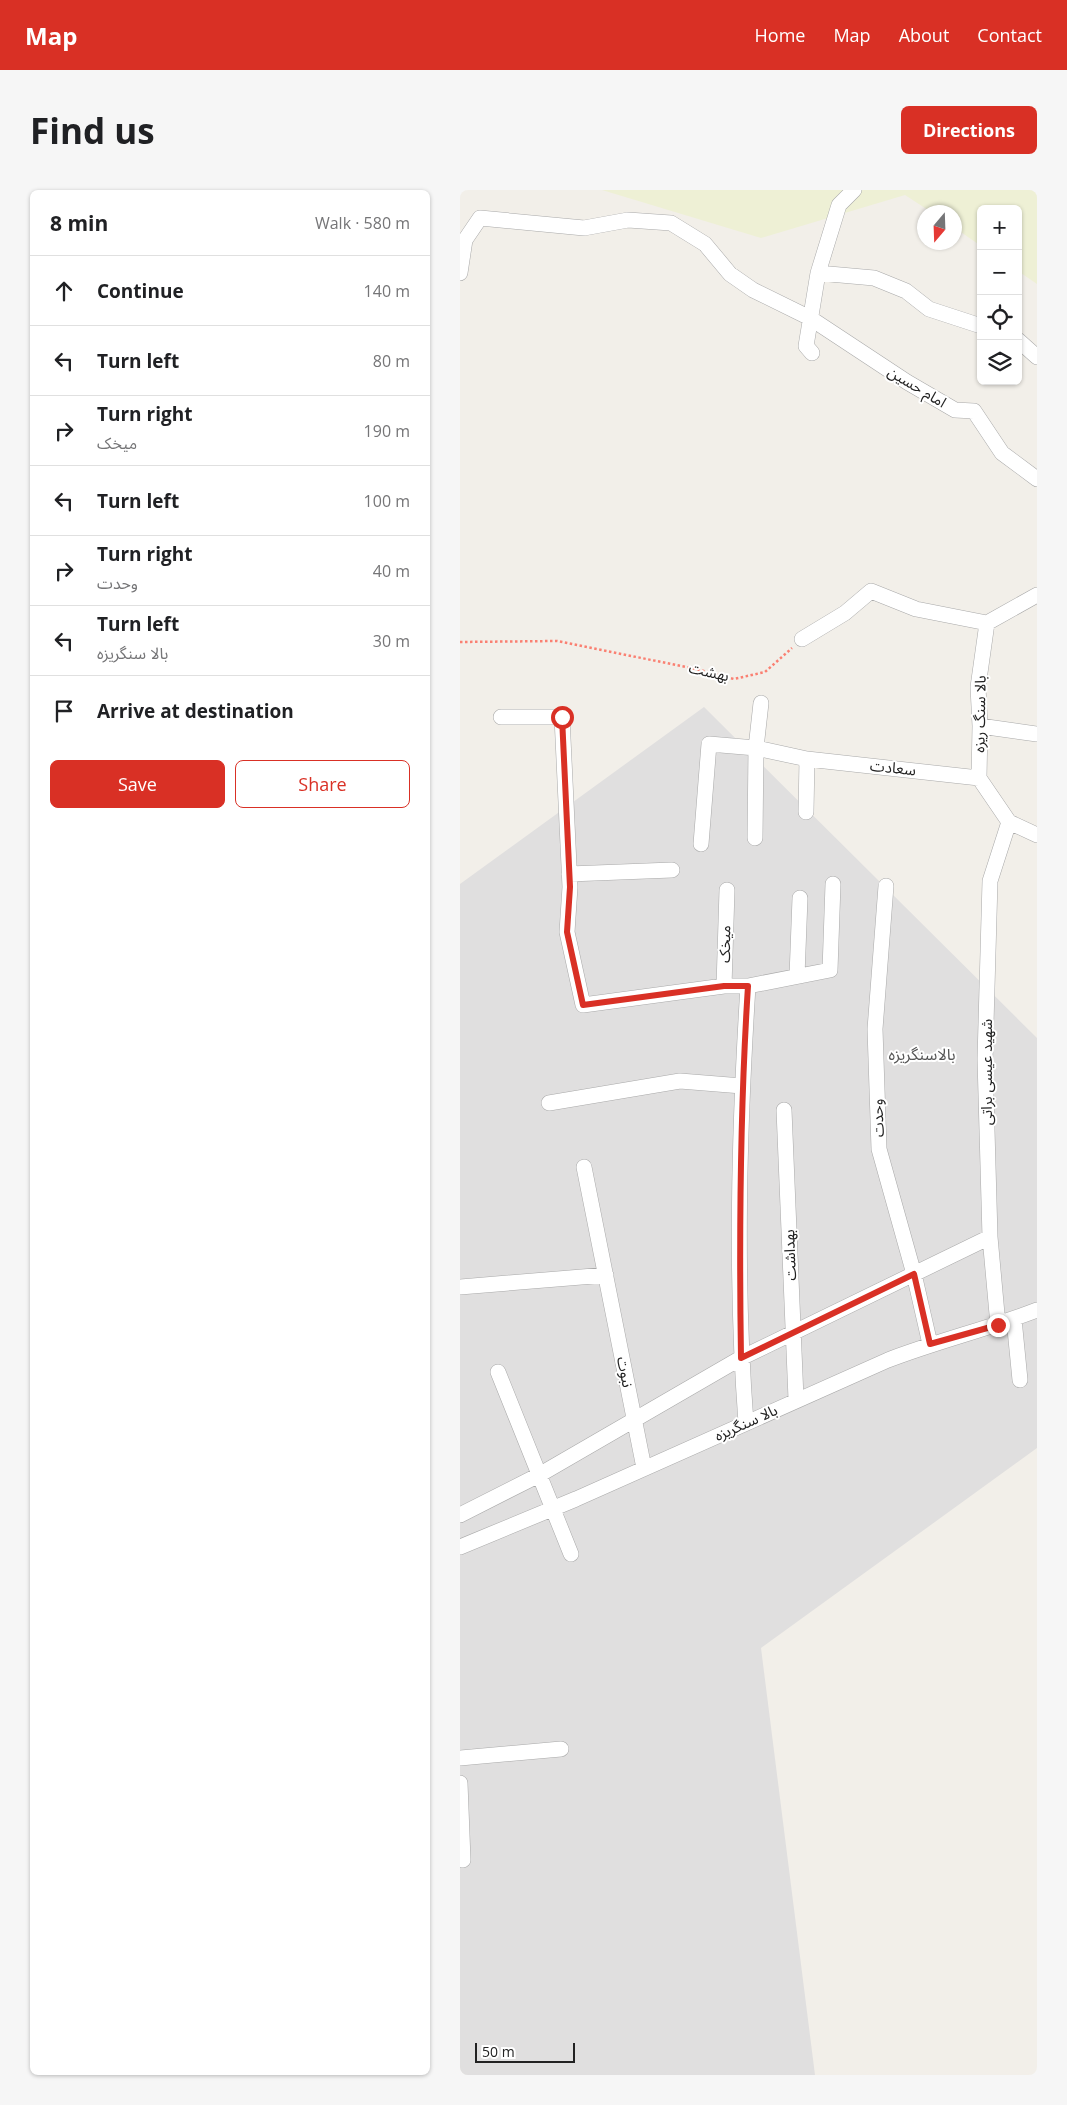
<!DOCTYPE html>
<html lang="en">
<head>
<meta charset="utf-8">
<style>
  body { margin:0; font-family:"Open Sans","Noto Sans Arabic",sans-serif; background:#f6f6f6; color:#202124 }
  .controls { position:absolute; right:15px; top:15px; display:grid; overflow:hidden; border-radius:8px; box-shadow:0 1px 4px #0004 }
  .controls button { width:45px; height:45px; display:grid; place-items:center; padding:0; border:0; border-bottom:1px solid #e0e0e0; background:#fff; color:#202124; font:25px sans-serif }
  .compass { position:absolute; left:457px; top:15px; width:45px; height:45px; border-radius:50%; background:#fff; box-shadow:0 1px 4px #0004; rotate:199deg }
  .scale { position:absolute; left:15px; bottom:12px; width:100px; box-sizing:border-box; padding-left:5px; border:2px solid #222; border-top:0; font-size:14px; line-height:18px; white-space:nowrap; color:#222; -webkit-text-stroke:4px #fff; paint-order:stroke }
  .stop { position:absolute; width:15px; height:15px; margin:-11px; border:4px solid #d93025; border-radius:50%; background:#fff }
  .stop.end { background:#d93025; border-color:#fff; box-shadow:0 1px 5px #0008 }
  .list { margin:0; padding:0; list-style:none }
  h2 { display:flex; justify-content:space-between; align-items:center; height:65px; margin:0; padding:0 20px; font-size:21px }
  h2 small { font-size:16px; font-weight:400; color:#757577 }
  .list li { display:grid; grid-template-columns:32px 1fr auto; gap:15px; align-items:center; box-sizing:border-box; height:70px; padding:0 20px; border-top:1px solid #e0e0e0 }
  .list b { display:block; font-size:19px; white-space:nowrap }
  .list p { margin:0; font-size:16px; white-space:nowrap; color:#757577 }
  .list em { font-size:16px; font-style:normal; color:#757577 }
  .actions { display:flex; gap:10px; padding:15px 20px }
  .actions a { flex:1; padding:11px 0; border:1px solid #d93025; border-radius:8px; text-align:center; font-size:18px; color:#d93025 }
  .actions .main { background:#d93025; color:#fff }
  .icon { flex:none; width:28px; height:28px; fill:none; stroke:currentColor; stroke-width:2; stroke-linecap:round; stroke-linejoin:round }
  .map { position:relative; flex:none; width:577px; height:1885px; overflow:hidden; border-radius:8px }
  header { display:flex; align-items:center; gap:30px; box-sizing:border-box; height:70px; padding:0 25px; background:#d93025; color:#fff }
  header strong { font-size:24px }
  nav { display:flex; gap:28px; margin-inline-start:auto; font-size:18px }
  .intro { display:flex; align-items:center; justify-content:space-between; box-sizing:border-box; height:120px; padding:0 30px }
  h1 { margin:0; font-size:35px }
  .button { padding:12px 22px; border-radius:8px; background:#d93025; color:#fff; font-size:18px; font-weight:700 }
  main { display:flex; gap:30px; padding:0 30px }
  aside { flex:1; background:#fff; border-radius:8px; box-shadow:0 1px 4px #0004 }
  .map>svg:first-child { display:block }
</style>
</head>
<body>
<header>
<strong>Map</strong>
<nav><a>Home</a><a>Map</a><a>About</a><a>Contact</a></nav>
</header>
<div class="intro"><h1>Find us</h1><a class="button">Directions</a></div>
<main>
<aside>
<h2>8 min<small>Walk · 580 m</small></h2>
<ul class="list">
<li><svg class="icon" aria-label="ahead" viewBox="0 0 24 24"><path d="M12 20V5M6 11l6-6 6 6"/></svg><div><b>Continue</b></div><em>140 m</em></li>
<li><svg class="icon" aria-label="left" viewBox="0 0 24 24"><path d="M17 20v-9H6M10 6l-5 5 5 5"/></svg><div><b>Turn left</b></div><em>80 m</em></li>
<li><svg class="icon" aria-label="right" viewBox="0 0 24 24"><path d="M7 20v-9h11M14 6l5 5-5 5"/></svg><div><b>Turn right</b><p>میخک</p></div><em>190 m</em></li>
<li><svg class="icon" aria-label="left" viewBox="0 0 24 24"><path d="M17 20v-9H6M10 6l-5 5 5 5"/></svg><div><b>Turn left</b></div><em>100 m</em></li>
<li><svg class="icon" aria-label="right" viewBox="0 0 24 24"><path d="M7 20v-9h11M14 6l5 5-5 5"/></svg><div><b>Turn right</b><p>وحدت</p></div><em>40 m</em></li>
<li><svg class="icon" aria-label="left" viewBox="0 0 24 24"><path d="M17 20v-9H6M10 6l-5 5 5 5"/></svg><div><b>Turn left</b><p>بالا سنگریزه</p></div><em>30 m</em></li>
<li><svg class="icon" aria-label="arrive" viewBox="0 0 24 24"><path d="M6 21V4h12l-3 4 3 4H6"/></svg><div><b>Arrive at destination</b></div></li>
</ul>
<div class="actions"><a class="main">Save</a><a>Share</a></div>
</aside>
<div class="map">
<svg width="577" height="1885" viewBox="0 0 577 1885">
  <rect width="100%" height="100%" fill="#f2efe9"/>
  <path fill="#e0dfdf" d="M244,517l333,331v410l-276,200 54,427h-355v-1191z"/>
  <path fill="#eef0d5" d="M142,0h435v94l-19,-13v-62h-37v37l-26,-18 -1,-16h-23l-26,-17 -144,43z"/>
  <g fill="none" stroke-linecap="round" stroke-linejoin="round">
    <g stroke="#a9a9a9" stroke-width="16">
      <path id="minor" d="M394,0l-15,15 -21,68 56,5 32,13 23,18 52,17
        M0,83l5,-33 15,-22 104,10 44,-8 43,3 34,21 25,30 23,16 57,28 97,64 48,28 19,1 28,42 35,26
        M558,150l19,17
        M352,163l-6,-7 12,-73
        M577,405l-50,28 -9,64 2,39 -1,52 30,44 28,13
        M342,449l43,-26 26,-22 45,18 71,14
        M301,513l-5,45 51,11 172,19
        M41,527h61l8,170 -3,45 16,73 141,-19
        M520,536l57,8
        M346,622l1,-53
        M241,654l8,-100 47,4 -1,90
        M109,684l103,-4
        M426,696l-11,143 4,120 35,125 16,70
        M267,700l-3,96h24c-9,145 -13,291 -2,437
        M337,786l3,-78
        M288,796l82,-16 3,-86
        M89,913l131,-22 62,5
        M324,920l12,289
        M124,977l60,301
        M0,1097l146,-12
        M554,1129l6,61
        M538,1135l-8,-88 -5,-178 5,-178 19,-59
        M38,1182l73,182
        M0,1325l79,-40 202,-117 249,-121
        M0,1357l116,-48 312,-139c49,-19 100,-31 149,-50
        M0,1568l101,-9
        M0,1593l3,77"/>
    </g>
    <path stroke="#fa8072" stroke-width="2.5" stroke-dasharray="2.5 2.5" stroke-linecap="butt" d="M0,452l97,-1 139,28 38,10 31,-7 27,-24"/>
    <use href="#minor" stroke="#fff" stroke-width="15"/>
  </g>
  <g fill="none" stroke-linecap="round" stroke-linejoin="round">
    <path stroke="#d93025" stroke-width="6" d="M102,527l8,170 -3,45 16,73 141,-19h24c-8,125 -9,247 -7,372l173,-84 16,70 68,-19"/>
  </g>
  <g text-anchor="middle" stroke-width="4" stroke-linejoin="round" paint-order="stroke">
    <g font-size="15" fill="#222" stroke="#fff">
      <text transform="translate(457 197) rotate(31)" y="5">امام حسین</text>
      <text transform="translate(249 482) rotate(13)" y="5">بهشت</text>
      <text transform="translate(520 524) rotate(-89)" y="5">بالا سنگ ریزه</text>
      <text transform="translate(433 578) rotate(6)" y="5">سعادت</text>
      <text transform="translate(265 754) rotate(-89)" y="5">میخک</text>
      <text transform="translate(527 882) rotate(-90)" y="5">شهید عیسی براتی</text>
      <text transform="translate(418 928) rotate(-92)" y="5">وحدت</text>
      <text transform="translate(330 1065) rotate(-92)" y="5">بهداشت</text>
      <text transform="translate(165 1182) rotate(79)" y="5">نبوت</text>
      <text transform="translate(286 1233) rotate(-24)" y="5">بالا سنگریزه</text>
    </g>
    <g font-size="16" fill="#555" stroke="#fff">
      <text x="462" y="870">بالاسنگریزه</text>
    </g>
  </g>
</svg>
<div class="controls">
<button>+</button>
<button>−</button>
<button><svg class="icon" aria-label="locate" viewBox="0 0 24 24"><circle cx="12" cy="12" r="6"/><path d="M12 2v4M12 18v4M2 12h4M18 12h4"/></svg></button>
<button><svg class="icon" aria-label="layers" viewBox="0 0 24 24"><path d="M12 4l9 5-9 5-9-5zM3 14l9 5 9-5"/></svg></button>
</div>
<svg class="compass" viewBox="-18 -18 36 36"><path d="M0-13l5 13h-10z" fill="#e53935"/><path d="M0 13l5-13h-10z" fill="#757577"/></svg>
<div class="scale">50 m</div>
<div class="stop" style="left:102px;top:527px"></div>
<div class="stop end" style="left:538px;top:1135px"></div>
</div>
</main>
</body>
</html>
